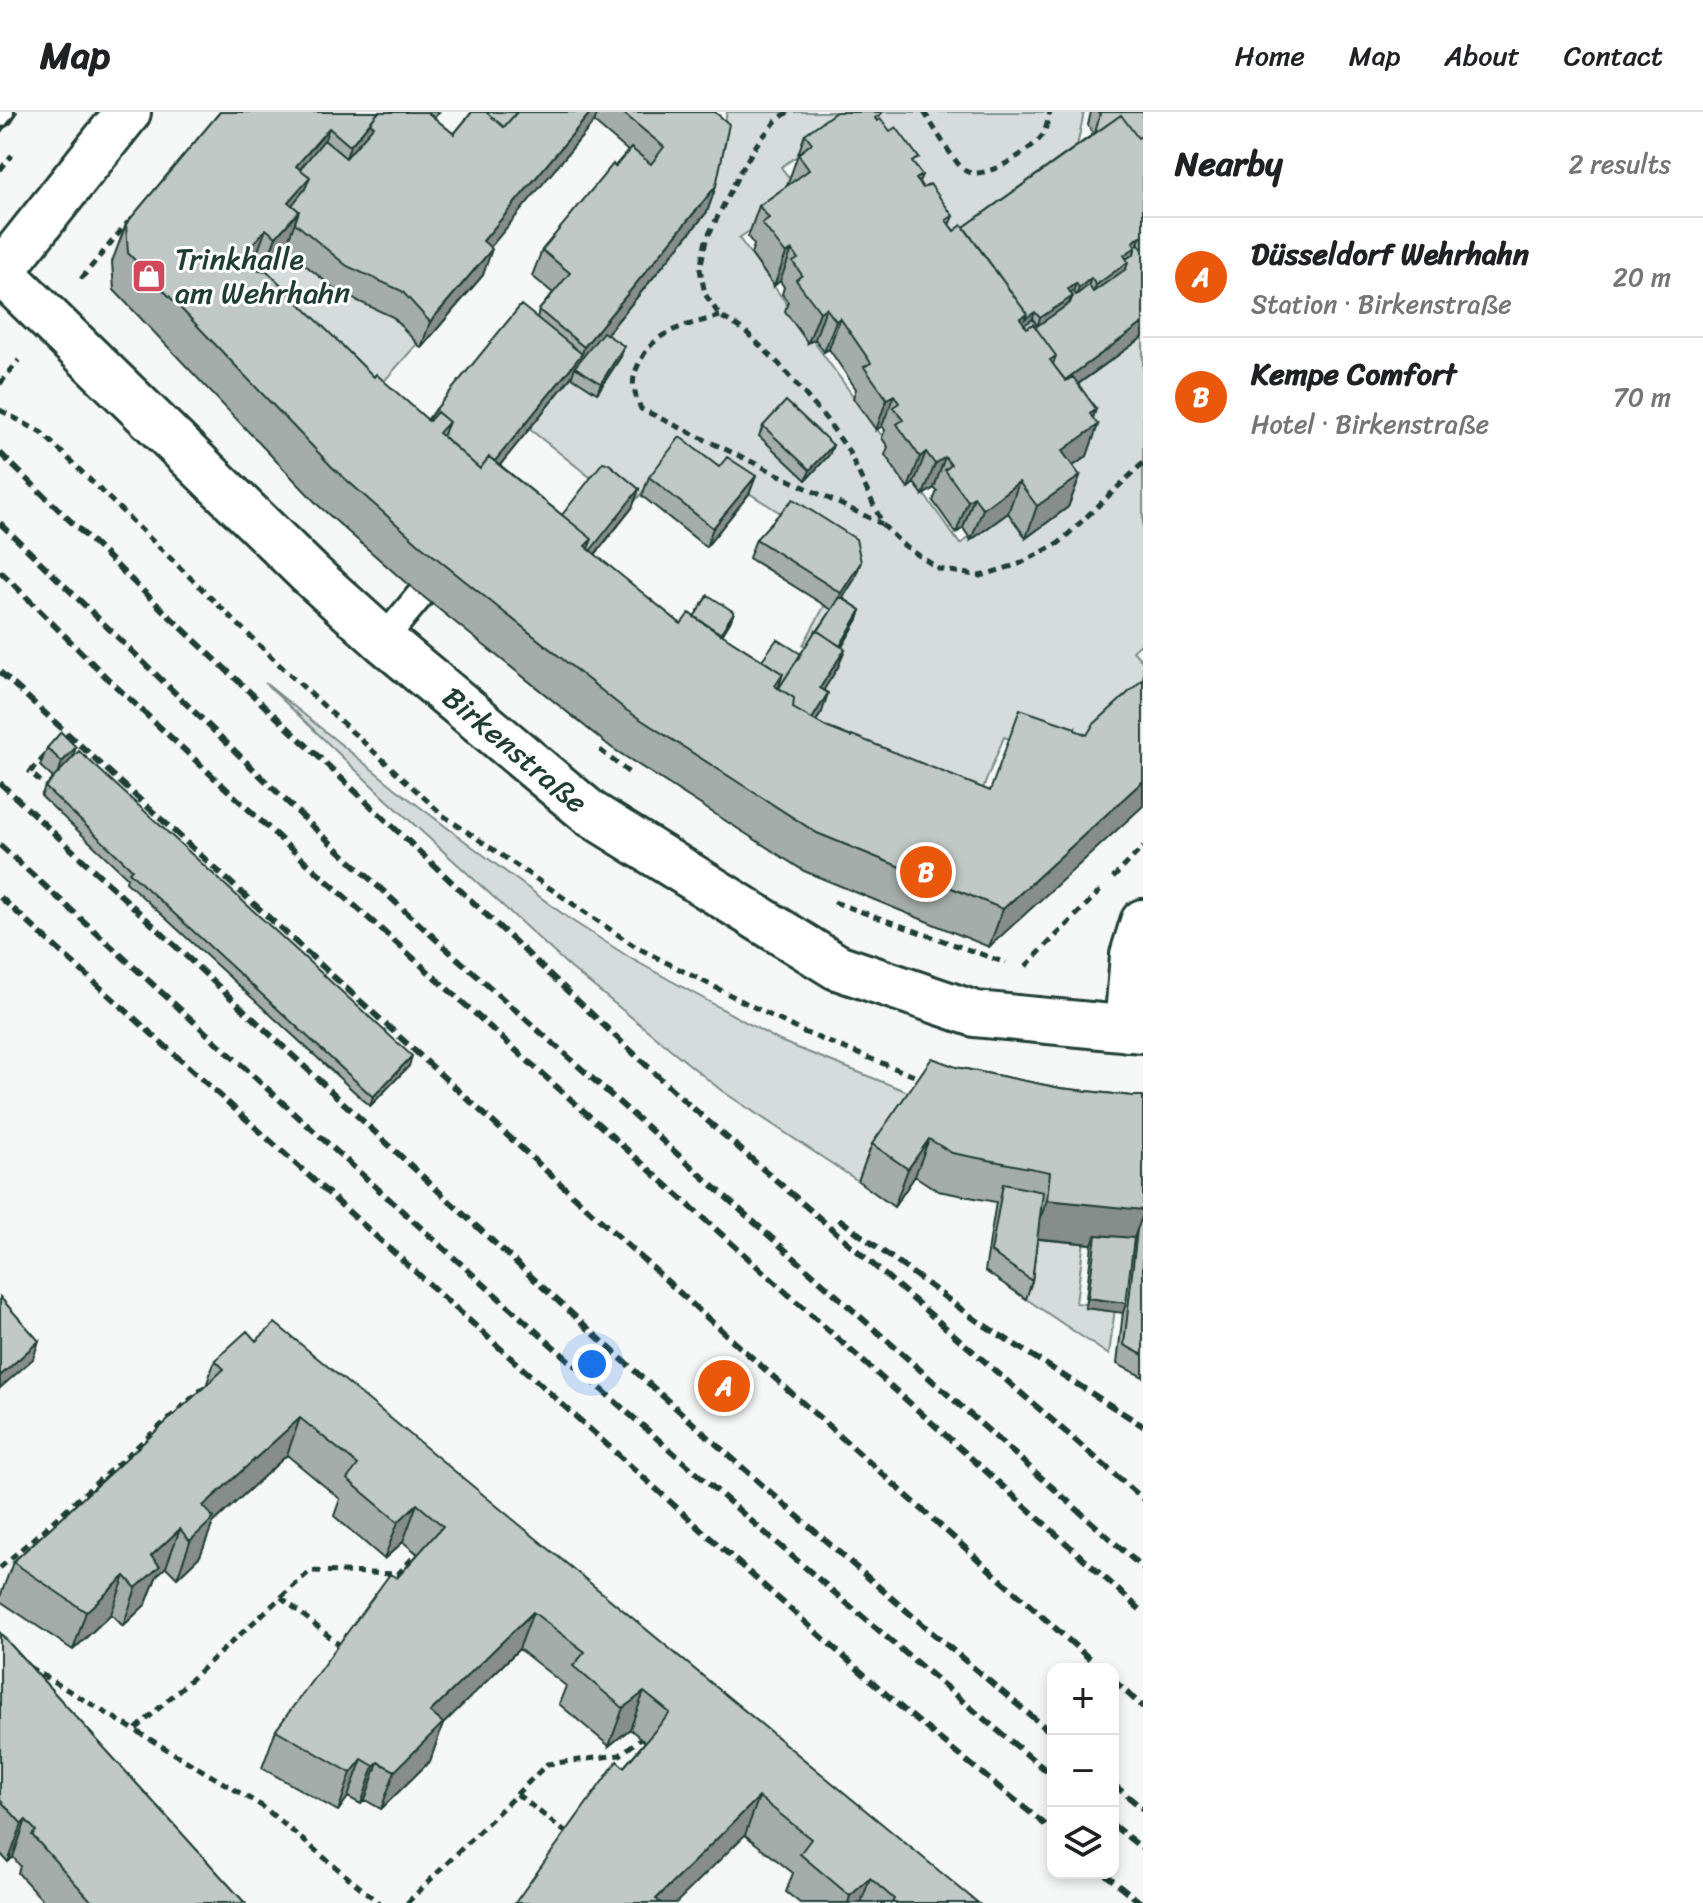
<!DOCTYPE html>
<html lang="en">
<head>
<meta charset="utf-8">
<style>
  body { margin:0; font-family:Sriracha,sans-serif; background:#f6f6f6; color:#202124 }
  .controls { position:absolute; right:24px; bottom:24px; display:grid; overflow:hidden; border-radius:16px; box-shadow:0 4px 12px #0003 }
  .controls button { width:72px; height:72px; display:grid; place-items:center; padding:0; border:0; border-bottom:2px solid #e0e0e0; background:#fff; color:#202124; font:40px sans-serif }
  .you { position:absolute; left:592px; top:1252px; width:28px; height:28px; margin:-20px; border:6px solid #fff; border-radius:50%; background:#1a73e8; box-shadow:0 0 0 12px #1a73e833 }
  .badge { display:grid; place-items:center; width:52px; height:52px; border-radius:50%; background:#ea580c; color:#fff; font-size:26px; font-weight:700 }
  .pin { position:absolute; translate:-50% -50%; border:4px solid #fff; box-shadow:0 2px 8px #0006 }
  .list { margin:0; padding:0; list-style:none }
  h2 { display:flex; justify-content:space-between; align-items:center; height:104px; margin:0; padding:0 32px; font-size:34px }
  h2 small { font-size:26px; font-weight:400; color:#757577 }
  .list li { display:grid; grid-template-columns:52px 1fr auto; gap:24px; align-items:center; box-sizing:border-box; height:120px; padding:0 32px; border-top:2px solid #e0e0e0 }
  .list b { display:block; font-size:30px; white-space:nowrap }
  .list p { margin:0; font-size:26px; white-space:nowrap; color:#757577 }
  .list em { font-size:26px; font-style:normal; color:#757577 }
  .icon { flex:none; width:44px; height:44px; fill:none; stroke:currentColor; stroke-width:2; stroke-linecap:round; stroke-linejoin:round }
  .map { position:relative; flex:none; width:1143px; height:1791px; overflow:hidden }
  header { display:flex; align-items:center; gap:48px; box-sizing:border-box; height:112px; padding:0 40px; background:#fff; border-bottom:2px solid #e0e0e0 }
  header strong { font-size:38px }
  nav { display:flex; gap:44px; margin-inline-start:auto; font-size:28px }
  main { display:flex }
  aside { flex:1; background:#fff }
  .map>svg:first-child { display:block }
</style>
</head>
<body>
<header>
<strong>Map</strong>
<nav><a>Home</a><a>Map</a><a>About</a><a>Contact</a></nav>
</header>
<main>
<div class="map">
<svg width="1143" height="1791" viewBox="0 0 1143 1791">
  <rect width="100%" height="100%" fill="#f6f7f7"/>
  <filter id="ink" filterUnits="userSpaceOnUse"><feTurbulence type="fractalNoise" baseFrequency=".0125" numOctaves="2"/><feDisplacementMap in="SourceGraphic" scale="16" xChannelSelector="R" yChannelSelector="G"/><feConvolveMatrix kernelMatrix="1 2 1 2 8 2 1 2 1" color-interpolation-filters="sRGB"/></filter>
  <g filter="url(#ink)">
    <path fill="#d6dcdb" stroke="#7a8c88" stroke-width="2" d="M727,0h357l-10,50 -124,89 -95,-134 -74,50 21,29 -63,42 221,306 46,-33 52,-112 85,-62v305l-10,9 10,11v27l-73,70 -66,-22 -34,83 -178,-83 44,-71 -33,-21 23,-42 20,-49 -126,-79 -45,-21 -46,54 -102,-81 44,-54 28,18 23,-36 -23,-15 108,-132z
      M275,129l59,43 53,26 32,32 -50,56 -130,-119z
      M265,571l135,109 82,62 89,66 61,39 148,82 138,55 -60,85 -136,-90 -151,-123 -187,-171z
      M1026,1115l59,5 -9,71 39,5 -6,47 -90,-61z"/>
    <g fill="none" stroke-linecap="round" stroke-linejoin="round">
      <g stroke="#1f3d34" stroke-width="32">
        <path id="service" d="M0,1v-1
          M383,528l38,-46"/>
      </g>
      <g stroke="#1f3d34" stroke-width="50">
        <path id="minor" d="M1,160l309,302 73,66 208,174 246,153 138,47 168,16
          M1127,917l6,-74 10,-33"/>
      </g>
      <g stroke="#1f3d34" stroke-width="50">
        <path id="secondary" d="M0,161l128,-161"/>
      </g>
      <path stroke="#1f3d34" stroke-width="5" stroke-dasharray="8 6" stroke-linecap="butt" d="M788,0l-12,9 -19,23 -16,26 -35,70 -6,29 5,25 15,22 24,14 35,34 47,55 22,31 35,75 19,19 37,25 41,7 39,-12 40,-21 84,-80
        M924,0c8,12 30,50 40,58 19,13 66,-19 78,-34 4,-6 6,-16 8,-24
        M0,58l12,-15
        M81,167l47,-57
        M720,204c-29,9 -60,11 -77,40 -13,23 -12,29 -2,53l241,115
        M0,272l19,-24
        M0,298l42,23 246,240 156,143 192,131 165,84 121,48
        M600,638l33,26
        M45,644l-15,16 19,17
        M1113,766l30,-31
        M834,790l172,61
        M1026,854l74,-75
        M0,1456l211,-187
        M281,1485l61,50
        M29,1555l233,139 117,97
        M136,1617l174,-158 88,3 19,-21
        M517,1682l52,41
        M407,1791l140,-139 73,-9 21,-17"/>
      <use href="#service" stroke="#fff" stroke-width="26"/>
      <use href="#minor" stroke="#fff" stroke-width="44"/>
      <use href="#secondary" stroke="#fff" stroke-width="44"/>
      <path stroke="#1f3d34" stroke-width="2" d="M0,21l17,-21"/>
      <path stroke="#1f3d34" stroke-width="6" stroke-dasharray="12 6" stroke-linecap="butt" d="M0,341l169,163 510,480 464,403
        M0,411l310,301 130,119 703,625
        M0,459l109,109 179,166 855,766
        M0,560l702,641 399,356
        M0,671c347,321 688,650 1053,951
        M0,733c346,315 691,634 1053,931
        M0,785l716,646 188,167 149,121
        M839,1107l137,101 167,106
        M1113,1568l30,27
        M1113,1672l30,25
        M1113,1713l30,24
        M1104,1761l37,30"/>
    </g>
    <path fill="#a5adaa" stroke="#1f3d34" stroke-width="2" fill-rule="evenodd" d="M220,0h219l-5,6 20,16 18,-22h243l1,74 -9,26 -101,123 15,21 -24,37 -25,-16v-1l-72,89 62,50 77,-26 -7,19 -37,47 86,69 13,-7 40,-5 -4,10 -8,13 40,25 39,-6 31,-44 -83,-52 7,-19 98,41 -11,18 18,12 -3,9 -16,28 3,2 -7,18 -15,23 -1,22 -6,9 10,6 164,64 85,-63 -86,219 -185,-76 -192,-123 -207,-166 -86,-76 -205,-216 -2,-28 14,-38zM594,10l34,29 -86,99 -10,26 21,17 -14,17 -2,8 -110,102 -53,-43 -108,-106 20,-22 52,43 55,25 28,31 62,-73 7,-28z
      M1091,0h52v225l-65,47 18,25 -3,9 -6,38 -14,10 7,10 -12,31 -42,31 -18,-25 -37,27 -8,-12 -7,5 -23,-32 4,-10 -3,-3 -11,7 -9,-12 -6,5 -23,-33 3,-8 -6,-9 3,-8 -3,-4 -6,4 -23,-32 3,-9 -27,-40 -5,3 -9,-13 -7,4 -23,-32 3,-9 -6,-8 2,-7 -4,-6 -6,5 -23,-32 3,-9 -6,-8 11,-31 28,-20 18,-52 74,-14 43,55 -3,7 4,6 30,28 -4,9 5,6 10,-4 128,-92 1,-2 -5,-8z
      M763,314l70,19 -4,10 -23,25 -47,-44z
      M719,355l37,9 -7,18 -43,53 -64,-51 7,-19z
      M47,636l25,9 337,309 -39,40 -244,-224 1,-5 -86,-81 4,-9 8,-9 -13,-12z
      M956,955l104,21 72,8h11v281l-26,-13 6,-52 -38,-4 7,-64 -55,-5 -5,42 -6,18 -41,-28 11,-69 -58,-11 -23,-15 -21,31 -36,-26 14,-37z
      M256,1229l722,562h-178l-14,-11 7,-19 -48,-38 -121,-68 21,-25 -15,-13 -21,17 -50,-42 7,-18 -47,-37 -76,75 -13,37 -49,48 -16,-9 -4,4 -13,-7 -10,14 -76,-43 14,-38 121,-152 21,-24 -15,-12 -19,17 -50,-43 6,-17 -53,-44 -74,68 -13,33 -23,22 -11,-11 -9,8 -11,29 -23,22 -12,-12 -38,36 -73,-49v-4l13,-35 193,-176 9,-26z
      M0,1521l245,270h-200l-27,-30 2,-7 -7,-9 -5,5 -8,-9z"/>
    <path fill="#868d8b" stroke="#1f3d34" stroke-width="2" d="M591,0h7l-4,10 -120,145 9,-26z
      M378,1l-14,38 -27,33 13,-38z
      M329,16l-14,38 -16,18 -3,-18z
      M310,65l-14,38 -8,-13z
      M716,74l-9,26 -129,157 -3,-2 -3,9 -106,131 7,-19 109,-134 2,-7z
      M299,99l-14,38 -23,26 14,-38z
      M266,117l-14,38 -24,28 13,-38z
      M1141,124l-14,36 -40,39 9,-26 28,-30 9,-13z
      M492,137l-9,26 -62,73 9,-26z
      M792,138l-12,31 -6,5 12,-32z
      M1091,166l-9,26 -12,9 9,-25z
      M1076,171l-13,38 -31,20 8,-23 28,-29z
      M826,196l-11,31 -7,4 12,-31z
      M1035,200l-9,25 -6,-19 7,-4z
      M840,206l-11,31 -5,3 12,-31z
      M1143,211v14l-93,67 7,-18z
      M624,234l-3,10 -24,37 4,-10z
      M894,283l-12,31 -6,4 11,-31z
      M1096,297l-8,23 10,-7 -11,31 -37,26 12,-31 28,-37z
      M833,333l-4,10 -23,25 4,-10z
      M926,340l-12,31 -6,5 12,-31z
      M945,345l-11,31 -11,7 12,-31z
      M756,364l-7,18 -43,53 7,-19z
      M1080,364l-12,31 -42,31 11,-32z
      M1019,370l-11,31 -37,27 12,-31z
      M639,377l-7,19 -61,76 14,-38z
      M974,385l-11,31 -7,5 12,-32z
      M861,450l-7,18 -20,31 7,-18z
      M861,498l-3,9 -26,44 4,-10z
      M734,500l-4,10 -28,46 3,-9z
      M845,537l-7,18 -25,40 7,-19z
      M828,581l-6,19 -17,26 3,-12z
      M76,635l-6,19 -14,15 6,-19z
      M1143,669v25l-154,141 14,-38z
      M412,944l-3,10 -39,40 3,-9z
      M929,1027l-14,37 -21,31 14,-38z
      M1047,1088l96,2v30l-6,-2 -7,18 -34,-13 -4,9 -59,-6z
      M1088,1186l38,5 -3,10 -38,-5z
      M39,1229l-6,18 -33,29v-12z
      M300,1306l-13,37 -74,68 -13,33 -23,22 26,-72z
      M417,1392l-14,38 -19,17 14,-37z
      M180,1417l-14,38 -9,8 -11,29 -23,22 13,-38 15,-32z
      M125,1464l-14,38 -38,36 13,-38z
      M533,1500l-14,37 -76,75 -13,37 -49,48 14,-38 35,-59z
      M644,1580l-14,37 -21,17 14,-38z
      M362,1647l-14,38 -10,14 13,-38z
      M378,1650l-13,38 -4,4 13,-38z
      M759,1685l-14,38 -69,68h-22l2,-4z
      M26,1708l-13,37 -5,5 14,-38z
      M870,1766l-9,25h-13l2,-7z"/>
    <path fill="#c0c9c6" stroke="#1f3d34" stroke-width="2" d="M220,0h156l2,1 -28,33 -21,-18 -33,38 14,11 -22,25 11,9 -23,26 -10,-8 -25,28 13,12 13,2 107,106 2,-3 53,47 8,-9 12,10 -10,11 41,36 9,-12 103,82 -7,7 96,78 8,-11 94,61 -8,12 19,12 -1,10 33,19 25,10 1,-2 138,56 30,-82 55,19v2l12,5 6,-10 50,-46v102l-140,128 -186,-76 -191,-123 -207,-166 -86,-76 -205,-215 -2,-29z
      M376,0h51l27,22 18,-22h14l18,15 13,-15h74l-108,129 9,8 -62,73 -28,-31 -55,-25 -52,-43 4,-12 -7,-6 13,-16 5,-12 -10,-8 24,-29 22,18 28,-32 -4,-3 8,-10z
      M486,0h31l-13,15z
      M622,0h93l14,12 -13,62 -132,161 -45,-37 31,-37 -28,-23 71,-86 2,3 16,-19 20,16 13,-17z
      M836,0h44l1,2 -6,4 2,3 4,-2 9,12 6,-4 23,31 -7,4 10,13 -6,4 7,9 7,-4 23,32 -7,4 8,11 8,-6 65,89 -7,4 7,10 6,-4 23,32 -6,4 16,21 7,-4 23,32 -6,5 8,11 -36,26 18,25 -43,30 -18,-24 -36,27 -9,-12 -6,4 -23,-31 6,-5 -6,-8 -10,7 -9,-12 -6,5 -23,-33 6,-4 -10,-13 6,-4 -5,-8 -7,4 -23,-32 7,-4 -31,-45 -4,3 -10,-13 -6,4 -24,-32 6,-5 -9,-13 5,-3 -6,-9 -6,4 -24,-31 7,-5 -10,-12 50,-36 -11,-16 14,-11 -7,-9z
      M1098,0h45v23l-5,3 -17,-23 -26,18 5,-19z
      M1121,3l17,23 5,-3v104l-2,-3 -8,6 3,5 -12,8 4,7 -32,23 -5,-7 -12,10 -3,-5 -8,6 5,7 -33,22 -5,-6 -10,7 2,-5 -63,-87z
      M1139,132l4,6v73l-78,57 -12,-16 3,-8 -23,-32 -6,4 -3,-3 9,-6 4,7 33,-23 3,-7 -3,-3 3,-2 3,4 13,-10 4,7 33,-23 2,-7 -2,-3 8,-5 2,-8z
      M521,193l61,49 -87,107 -6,-4 -9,12 -37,-33 6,-14 -12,-10 -8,9 -2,-1z
      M603,220l21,14 -23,37 -26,-16z
      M786,289l47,44 -23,25 -47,-44z
      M680,325l39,30 8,-10 29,19 -43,52 -64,-51z
      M603,350l6,2 30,25 -49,62 -2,-2 4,-10 -30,-24z
      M793,387l63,40 5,23 -20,31 -85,-54z
      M708,483l26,17 -14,22 -26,-17z
      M840,485l21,13 -21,36 -22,-15z
      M816,518l29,19 -25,39 8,5 -16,26 -19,-11 1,-10 -15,-10z
      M777,527l24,15 -22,34h-1l5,-14 -21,-14z
      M61,620l15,15 -14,15 -15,-14z
      M79,639l333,305 -39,41 -244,-225 3,-3 -87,-82z
      M932,946l24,9 104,21 72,8h11v114l-96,-10 3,-28 -98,-19 -23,-14 -21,30 -36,-25z
      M1003,1072l40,8 -11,89 -41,-29z
      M1143,1102v141l-19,-10 13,-115z
      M1096,1123l38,3 -8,65 -38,-5z
      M0,1185l39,44 -39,35z
      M275,1211l703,580h-86l2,-4 -24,-21 -20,18 -50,-42 11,-15 -52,-42 -103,102 5,4h-146l102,-142 7,6 46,-54 -26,-21 -21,16 -50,-42 12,-14 -52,-40 -103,100 13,11 -48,48 -17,-9 -4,4 -12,-7 -11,14 -75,-43 114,-156 7,4 46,-52 -26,-22 -19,18 -51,-43 11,-14 -58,-47 -97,88 11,12 -24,23 -10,-12 -29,27 9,10 -24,22 -11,-12 -39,36 -73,-50 211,-193 -9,-9 32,-29 9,10z
      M0,1521l245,270h-152l-61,-68 4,-4 -10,-11 -4,4 -22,-24z"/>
  </g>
  <defs>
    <g id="shop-square" transform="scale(1.8)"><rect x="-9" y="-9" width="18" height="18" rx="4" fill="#d1495b" stroke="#fff"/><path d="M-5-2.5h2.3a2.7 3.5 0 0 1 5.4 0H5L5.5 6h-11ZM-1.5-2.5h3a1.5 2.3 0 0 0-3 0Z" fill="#fff"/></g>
  </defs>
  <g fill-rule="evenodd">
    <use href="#shop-square" x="149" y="164"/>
  </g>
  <g text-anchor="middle" stroke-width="6" stroke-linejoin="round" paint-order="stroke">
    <g font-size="30" fill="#1f3d34" stroke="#fff" text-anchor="start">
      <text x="175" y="157">Trinkhalle<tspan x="175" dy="34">am Wehrhahn</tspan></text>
    </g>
    <g font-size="30" fill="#1f3d34" stroke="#fff">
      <text transform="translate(515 638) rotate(40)" y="10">Birkenstraße</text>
    </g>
  </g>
</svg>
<div class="controls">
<button>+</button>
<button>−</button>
<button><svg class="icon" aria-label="layers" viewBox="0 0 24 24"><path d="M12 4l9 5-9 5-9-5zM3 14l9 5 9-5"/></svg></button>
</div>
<div class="you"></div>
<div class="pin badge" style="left:724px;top:1274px">A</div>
<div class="pin badge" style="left:926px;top:760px">B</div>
</div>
<aside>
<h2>Nearby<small>2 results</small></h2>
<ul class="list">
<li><span class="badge">A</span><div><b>Düsseldorf Wehrhahn</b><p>Station · Birkenstraße</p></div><em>20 m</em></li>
<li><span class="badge">B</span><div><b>Kempe Comfort</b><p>Hotel · Birkenstraße</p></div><em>70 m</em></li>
</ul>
</aside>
</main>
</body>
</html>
